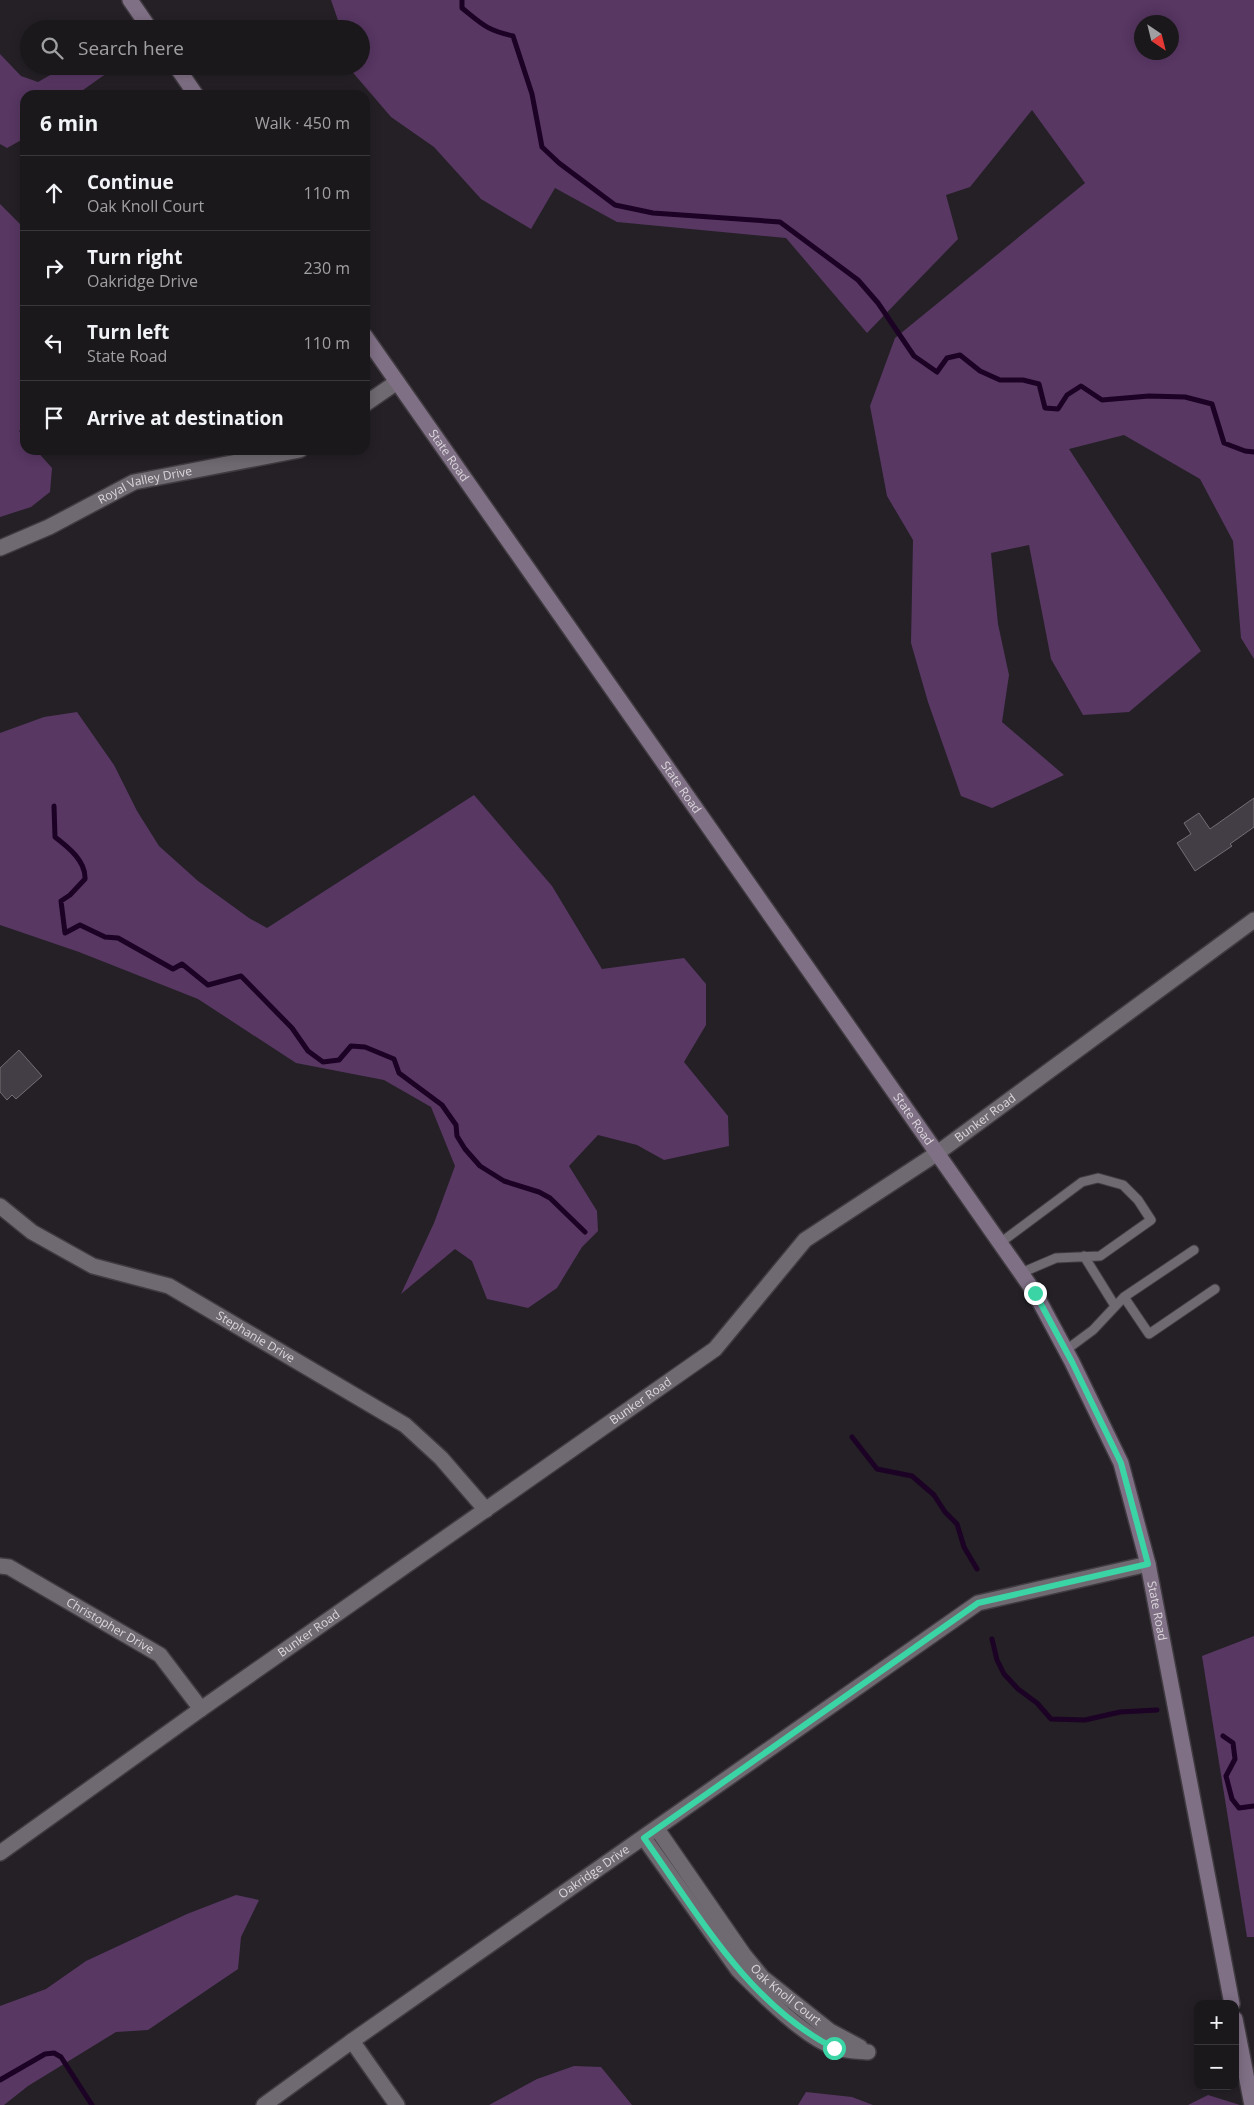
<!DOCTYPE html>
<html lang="en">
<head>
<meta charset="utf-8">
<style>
  body { margin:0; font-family:"Open Sans",sans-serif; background:#282529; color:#f1f3f6 }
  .controls { position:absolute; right:15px; bottom:15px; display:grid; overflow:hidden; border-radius:10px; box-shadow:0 2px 12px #0003 }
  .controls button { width:45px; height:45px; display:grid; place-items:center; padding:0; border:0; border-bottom:1px solid #39373b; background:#1b181c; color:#f1f3f6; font:25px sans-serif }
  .compass { position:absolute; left:1134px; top:15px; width:45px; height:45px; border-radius:50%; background:#1b181c; box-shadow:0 2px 12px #0003; rotate:145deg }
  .stop { position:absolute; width:15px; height:15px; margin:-11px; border:4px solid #3ad4a5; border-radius:50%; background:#fff }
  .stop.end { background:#3ad4a5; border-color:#fff; box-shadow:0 1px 5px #0008 }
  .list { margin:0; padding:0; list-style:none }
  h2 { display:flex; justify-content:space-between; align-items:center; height:65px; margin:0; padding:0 20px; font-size:21px }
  h2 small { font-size:16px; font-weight:400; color:#a0a0a3 }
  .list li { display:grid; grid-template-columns:32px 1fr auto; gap:15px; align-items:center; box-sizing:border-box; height:75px; padding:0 20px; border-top:1px solid #39373b }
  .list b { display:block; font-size:19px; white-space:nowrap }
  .list p { margin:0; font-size:16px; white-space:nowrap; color:#a0a0a3 }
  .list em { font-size:16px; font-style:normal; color:#a0a0a3 }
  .icon { flex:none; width:28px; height:28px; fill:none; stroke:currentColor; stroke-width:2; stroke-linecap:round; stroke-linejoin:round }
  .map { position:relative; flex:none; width:1254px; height:2105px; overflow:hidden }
  .search { position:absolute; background:#1b181c; box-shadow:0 2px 12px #0003; left:20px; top:20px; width:350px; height:55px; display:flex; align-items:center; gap:12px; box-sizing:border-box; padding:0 18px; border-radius:28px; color:#a0a0a3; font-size:19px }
  .panel { position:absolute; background:#1b181c; box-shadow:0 2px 12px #0003; left:20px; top:90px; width:350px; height:365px; border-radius:15px }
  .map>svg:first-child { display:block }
</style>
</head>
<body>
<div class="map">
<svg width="1254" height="2105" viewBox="0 0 1254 2105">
  <rect width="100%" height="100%" fill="#242026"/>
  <path fill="#583763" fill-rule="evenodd" d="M331,0h923v659l-13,-21 -8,-97 -33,-62 -76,-44 -55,14 132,202 -72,61 -46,3 -32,-56 -22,-114 -38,8 7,71 11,51 -7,47 62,53 -72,33 -31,-12 -33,-94 -17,-59 2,-103 -26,-44 -17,-90 25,-68 190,-155 -53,-73 -62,77 -24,8 12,44 -91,94 -81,-95 -169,-16 -62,-34 -24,41 -50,-30 -47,-52 -43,-30 -42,-49v-2h12v-37h-20zM1142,22h30v30h-30z
    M0,54l21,22 17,6 28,-16h51l-41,29h-51v43l-18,10 -7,-4z
    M0,204l25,25v198l-6,4 6,7v12h11l16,18 -2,24 -19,15 -31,10z
    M77,712l37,53 23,46 22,35 39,35 51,37 18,10 207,-133 78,91 50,83 82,-11 22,26v41l-22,37 44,54 1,30 -65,14 -27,-15 -39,-10 -29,31 28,45 1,20 -16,16 -25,41 -29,20 -41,-9 -15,-38 -17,-12 -54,45 33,-71 21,-57 -24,-59 -47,-27 -88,-17 -98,-64 -119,-47 -79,-27v-192l44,-16z
    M1254,1636v301h-7l-45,-281z
    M236,1895l23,5 -18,37 -3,32 -90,61 -32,2 -88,54 -24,19h-4v-99l46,-17 40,-28 101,-47z
    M574,2066l27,1 31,38h-143l48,-26z
    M806,2092l46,5 21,8h-75z
    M1208,2095l32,10h-52z"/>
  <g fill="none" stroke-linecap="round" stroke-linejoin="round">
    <path stroke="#1c0224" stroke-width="5" d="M462,0v8c21,17 25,22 51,28l19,58 10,53 17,16 56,42 38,8 127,9 78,58 20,23 36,53 23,16 10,-14 13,-3 20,16 20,9h23l16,4 6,24 13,1 9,-14 14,-9 21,14 47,-4 36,1 27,7 12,39 21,8 9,1
      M54,806l1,31c13,10 31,24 30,42l-15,16 -9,6 4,32 15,-8 25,12 13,1 55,31 9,-5 26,21 33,-9 51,52 16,23 15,11 16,-2 12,-14 14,1 29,12 5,14 43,32 14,20 1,11 8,13 15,17 24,15 35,11 11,6 35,34
      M852,1437l25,32 35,7 22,19 11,17 12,12 7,23 13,22
      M992,1639l5,21 7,14 14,15 19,14 14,16 34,1 35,-8 37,-2
      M1223,1736l10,7 2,16 -9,17 6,23 7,9 15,-2
      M0,2080l45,-26 9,-1 7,4 31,48"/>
  </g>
  <path fill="#433e45" stroke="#736e75" d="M1254,798v29l-24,17 2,2 -37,25 -18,-28 14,-9 -7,-11 15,-10 11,16z
    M19,1050l23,26 -26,23 -4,-4 -5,5 -7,-8v-24z"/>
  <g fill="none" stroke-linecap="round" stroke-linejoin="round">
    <g stroke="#3f3b40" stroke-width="11">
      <path id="lane" d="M1000,1243l82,-61 16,-4 25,7 15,15 13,20 -51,36 -44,2 -35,15
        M1084,1256l31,50
        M1124,1297l25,37 66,-45
        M1066,1350l27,-20 31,-33 70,-47"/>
    </g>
    <g stroke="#3f3b40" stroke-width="18">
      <g id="street">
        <path d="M365,404l32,-22"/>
        <path id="s1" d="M0,548l49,-21 85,-45 166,-32"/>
        <path id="s2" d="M0,1206l32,26 61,34 76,20 236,139 36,33 45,52"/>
        <path id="s3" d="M0,1566l9,1 151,88 41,54"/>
        <path id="s4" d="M657,1829l87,126 18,22 68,54 30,16"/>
        <path d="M644,1838l94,132c23,23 66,67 96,77 10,4 23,4 34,5"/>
        <path id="s5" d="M0,1853l201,-144 514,-360 90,-109 131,-86 318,-234"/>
        <path d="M352,2041l45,64"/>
        <path id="s6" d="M264,2105l88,-64 626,-438 170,-39"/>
      </g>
    </g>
    <g stroke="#3f3b40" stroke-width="18">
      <g id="secondary">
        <path d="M130,0l20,29"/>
        <path d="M176,66l20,29"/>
        <path id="s7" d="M365,336l670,957 37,69 49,101 27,101 84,440"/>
        <path d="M1235,2019l17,86"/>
      </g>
    </g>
    <use href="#lane" stroke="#6f6a71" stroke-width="9"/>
    <use href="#street" stroke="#6f6a71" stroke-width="15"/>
    <use href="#secondary" stroke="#807086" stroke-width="15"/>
  </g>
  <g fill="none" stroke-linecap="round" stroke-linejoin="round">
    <path stroke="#3ad4a5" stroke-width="6" d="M834,2048c-86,-44 -136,-134 -190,-210l334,-235 170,-39 -27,-101 -49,-101 -37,-69"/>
  </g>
  <g text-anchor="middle" stroke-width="5" stroke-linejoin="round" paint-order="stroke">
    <g font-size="12" fill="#dad7db" stroke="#1b171c">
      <text dy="4" stroke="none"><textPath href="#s7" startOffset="146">State Road</textPath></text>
      <text dy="4" stroke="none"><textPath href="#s1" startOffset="159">Royal Valley Drive</textPath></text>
      <text dy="4" stroke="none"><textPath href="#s7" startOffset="551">State Road</textPath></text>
      <text dy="4" stroke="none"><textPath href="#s5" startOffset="1234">Bunker Road</textPath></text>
      <text dy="4" stroke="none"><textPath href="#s7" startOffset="956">State Road</textPath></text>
      <text dy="4" stroke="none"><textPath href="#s2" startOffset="290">Stephanie Drive</textPath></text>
      <text dy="4" stroke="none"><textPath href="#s5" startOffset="784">Bunker Road</textPath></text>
      <text dy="4" stroke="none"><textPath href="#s7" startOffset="1511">State Road</textPath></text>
      <text dy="4" stroke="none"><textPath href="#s3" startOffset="126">Christopher Drive</textPath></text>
      <text dy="4" stroke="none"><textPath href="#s5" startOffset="379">Bunker Road</textPath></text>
      <text dy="4" stroke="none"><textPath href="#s6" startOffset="404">Oakridge Drive</textPath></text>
      <text dy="4" stroke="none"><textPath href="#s4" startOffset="211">Oak Knoll Court</textPath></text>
    </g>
  </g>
</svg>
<div class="controls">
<button>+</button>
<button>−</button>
</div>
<svg class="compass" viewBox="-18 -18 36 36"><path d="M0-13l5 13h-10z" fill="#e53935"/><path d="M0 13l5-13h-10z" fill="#a0a0a3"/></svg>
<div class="stop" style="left:834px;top:2048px"></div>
<div class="stop end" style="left:1035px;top:1293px"></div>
<div class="search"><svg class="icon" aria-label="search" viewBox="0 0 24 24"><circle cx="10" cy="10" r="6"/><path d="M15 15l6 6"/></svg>Search here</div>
<section class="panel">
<h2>6 min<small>Walk · 450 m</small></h2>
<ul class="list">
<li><svg class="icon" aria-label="ahead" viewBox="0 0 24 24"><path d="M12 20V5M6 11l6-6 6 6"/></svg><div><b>Continue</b><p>Oak Knoll Court</p></div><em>110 m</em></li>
<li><svg class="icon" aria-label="right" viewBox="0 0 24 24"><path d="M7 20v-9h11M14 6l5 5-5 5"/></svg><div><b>Turn right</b><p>Oakridge Drive</p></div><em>230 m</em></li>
<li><svg class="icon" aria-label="left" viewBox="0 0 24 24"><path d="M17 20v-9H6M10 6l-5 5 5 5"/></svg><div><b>Turn left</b><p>State Road</p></div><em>110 m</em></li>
<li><svg class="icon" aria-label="arrive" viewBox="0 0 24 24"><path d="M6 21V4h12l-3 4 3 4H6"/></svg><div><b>Arrive at destination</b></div></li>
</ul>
</section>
</div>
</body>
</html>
